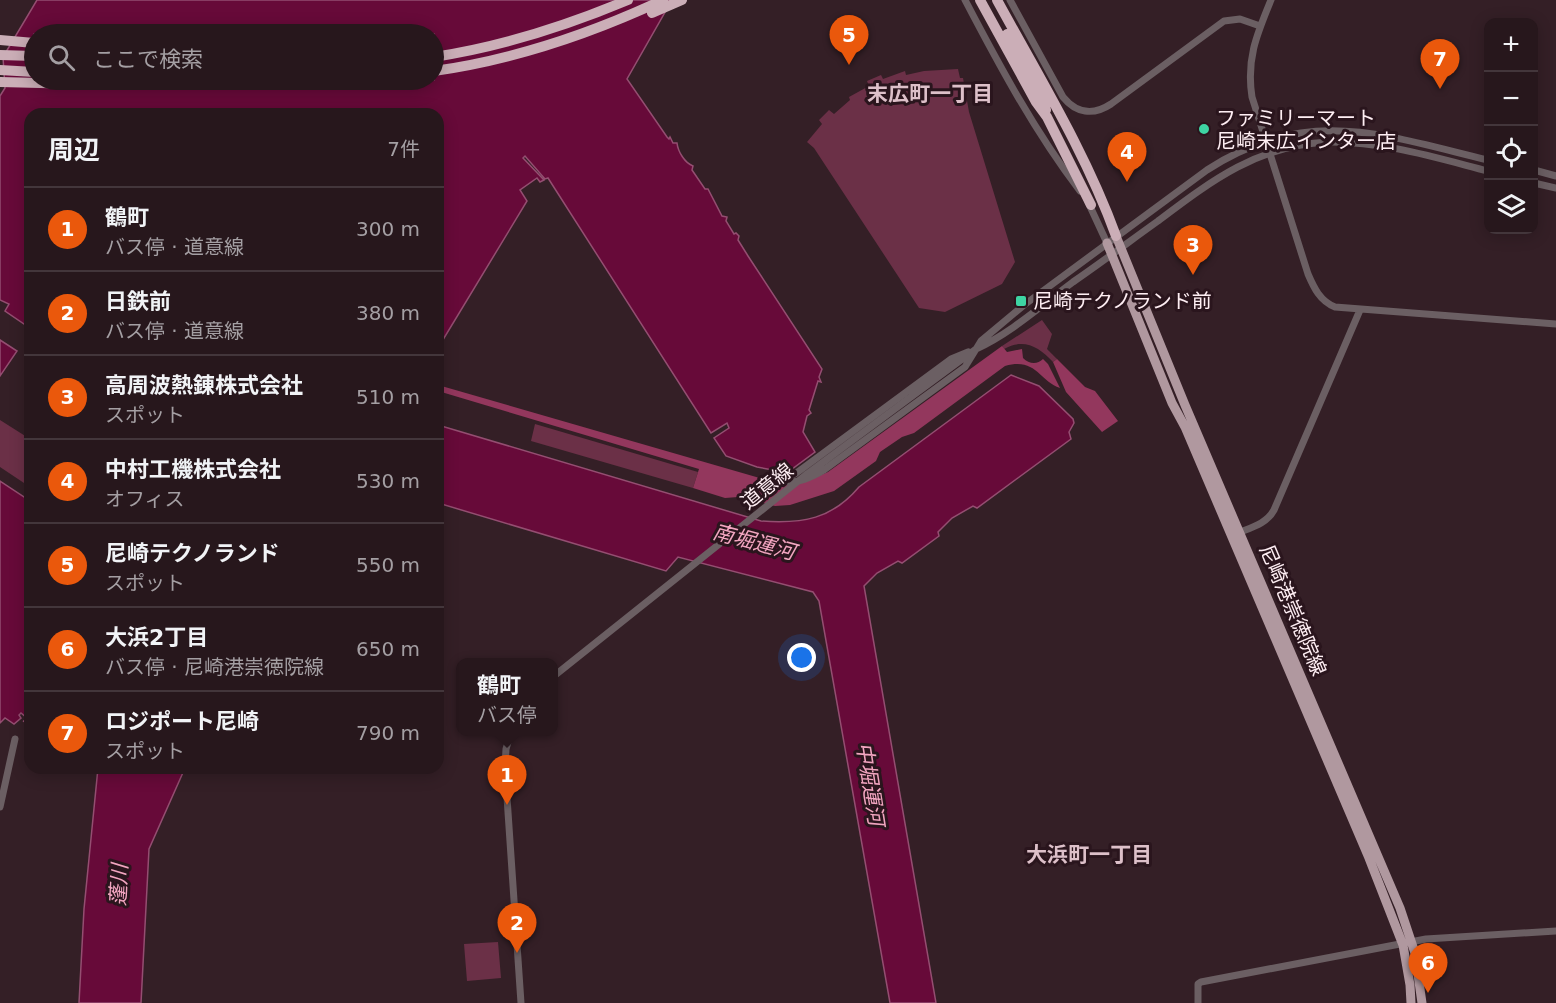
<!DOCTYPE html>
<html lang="ja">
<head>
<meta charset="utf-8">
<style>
  body { margin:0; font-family:"DejaVu Sans","Noto Sans JP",sans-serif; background:#2f2025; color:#f1f3f6 }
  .controls { position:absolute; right:18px; top:18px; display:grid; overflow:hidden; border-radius:12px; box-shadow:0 3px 15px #0003 }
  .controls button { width:54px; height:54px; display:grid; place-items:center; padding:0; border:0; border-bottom:2px solid #43363b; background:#27171c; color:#f1f3f6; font:30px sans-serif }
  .you { position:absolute; left:802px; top:658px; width:21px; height:21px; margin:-15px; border:4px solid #fff; border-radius:50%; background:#1a73e8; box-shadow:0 0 0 9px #1a73e833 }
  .badge { display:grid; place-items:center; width:39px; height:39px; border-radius:50%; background:#ea580c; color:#fff; font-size:20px; font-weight:700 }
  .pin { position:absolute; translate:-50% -50px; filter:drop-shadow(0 2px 3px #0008) }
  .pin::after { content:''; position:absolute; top:32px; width:21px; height:18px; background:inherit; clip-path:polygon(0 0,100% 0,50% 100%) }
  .popup { position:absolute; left:456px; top:658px; width:102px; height:78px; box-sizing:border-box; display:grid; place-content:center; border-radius:12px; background:#27171c; filter:drop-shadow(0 2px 4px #0005); font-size:20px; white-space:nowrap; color:#a49fa3 }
  .popup b { font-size:22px; color:#f1f3f6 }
  .popup::after { content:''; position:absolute; left:50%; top:100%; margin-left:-12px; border:12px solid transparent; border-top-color:#27171c }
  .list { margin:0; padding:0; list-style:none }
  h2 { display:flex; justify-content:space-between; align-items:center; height:78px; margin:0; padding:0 24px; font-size:26px }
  h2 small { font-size:20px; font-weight:400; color:#a49fa3 }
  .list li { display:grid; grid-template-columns:39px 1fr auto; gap:18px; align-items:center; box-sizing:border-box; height:84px; padding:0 24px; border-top:2px solid #43363b }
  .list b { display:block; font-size:22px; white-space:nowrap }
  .list p { margin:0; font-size:20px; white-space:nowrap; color:#a49fa3 }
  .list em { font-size:20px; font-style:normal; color:#a49fa3 }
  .icon { flex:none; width:33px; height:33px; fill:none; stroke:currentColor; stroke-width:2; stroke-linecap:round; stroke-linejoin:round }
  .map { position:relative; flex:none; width:1556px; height:1003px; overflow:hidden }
  .search { position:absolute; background:#27171c; box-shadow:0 3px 15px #0003; left:24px; top:24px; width:420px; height:66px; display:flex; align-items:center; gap:15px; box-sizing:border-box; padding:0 21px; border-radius:33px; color:#a49fa3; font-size:22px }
  .panel { position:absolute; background:#27171c; box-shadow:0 3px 15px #0003; left:24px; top:108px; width:420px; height:666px; border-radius:18px }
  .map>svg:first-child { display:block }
</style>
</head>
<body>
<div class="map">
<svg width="1556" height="1003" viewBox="0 0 1556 1003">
  <rect width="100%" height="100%" fill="#341f26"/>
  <path fill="#6b3047" d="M958,69l2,9h3l6,34 46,150 -13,22 -57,28 -26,-4 -105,-160 -7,-6 15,-18 -3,-4 10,-10 5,4 16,-14 -1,-3 20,-11 -2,-5 14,-6 2,4 22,-8 1,4 18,-4z
    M1042,320l10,14 -5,15 10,10 -4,3c-14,-15 -29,-24 -49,-13l-2,-3z
    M0,420l30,19v48l-30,-20z
    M535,424l163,48 -5,16 -162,-47z
    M498,942l3,36 -34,3 -3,-37z"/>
  <path fill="#93375d" d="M1002,346l5,6 15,-3 1,9c6,6 14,7 20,1l5,5 12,24c-21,-7 -24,-31 -55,-22l-91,67 -12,4 -22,15 -4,9 -42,30 -44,14 -15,1 -37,-9 -13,1 -32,-10 6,-19 -261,-78v-6l346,100 30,-7 14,-6z
    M1057,359l28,28 10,4 23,30 -16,11 -36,-40 -13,-30z"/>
  <path fill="#670a39" stroke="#944e71" stroke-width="1.5" fill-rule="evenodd" d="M37,0h635l-45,79 40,58 2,2 1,-2 3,6h4c1,9 8,20 16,23l-1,4 13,19h3l14,27 5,1 -1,4 8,13 2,-1 3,3 -1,4 10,16 74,113 -3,8 2,5 -3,-1 -9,29 2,3 -4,3 -4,16 12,20 -23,17 -14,2 -21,-4 -31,-11 -12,-18 15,-10 -2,-5 -16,10 -163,-255 -3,1 -20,-23 -2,2 21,22 -4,2 -3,-4 -17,12 7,11 -89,147v-234h-408v214l-25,-17 4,-7 -9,-4v-204l5,-8 -2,-31zM34,34h400v46h-400z
    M0,340l17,11 -17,25z
    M1011,375l28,11 34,33 1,4 -5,9 2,7 -94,69 -4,-2 -21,12 -14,14 1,4 -37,27 -4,-2 -21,12 -13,13 72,417h-46l-71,-402 -6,-9 -135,-35 -12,14 -228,-68v-78l323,96c42,3 71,-2 98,-34z
    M0,481l30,20v223l-7,-3h4l1,-2 -7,-6 -2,2 2,3 -7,6 -9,-6 -5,5z
    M98,768h87l-36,81 -8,154h-62l5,-94z"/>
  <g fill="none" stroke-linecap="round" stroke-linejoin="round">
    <path stroke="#6b5f63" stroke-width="7" d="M965,0c34,65 70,132 115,191
      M1010,0l53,97c13,16 30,19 48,7l113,-83 16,-2 20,7
      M1271,0c-14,34 -25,59 -19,97l56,177c6,14 12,27 27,33l221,17
      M1534,170l22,6
      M1534,183l22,5
      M1088,202l19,41
      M778,479c13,8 34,-2 46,-9l141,-103 16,-26 43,-36 183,-135c100,-65 176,-35 281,-10
      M778,479l2,-4 15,-1 156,-115 17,-7
      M1240,532c13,-5 27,-9 34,-22l86,-200
      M554,676l253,-202 169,-125c35,-16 66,-44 97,-67 29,-20 57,-41 85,-61 53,-40 100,-76 170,-79 54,-1 109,16 160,29
      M511,732l-5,17 -1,19 16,235
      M0,807l15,-68
      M1198,1003v-19l3,-2 225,-43 130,-8"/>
    <path stroke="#b0989f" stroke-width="9" d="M1116,236l69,169 215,503 15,45 7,50
      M1107,243l65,160 13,24 184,431 34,87 7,40 1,18"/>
    <path stroke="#cbaeb7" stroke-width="10" d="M980,0l56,102 11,15 44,88
      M997,0c42,77 89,153 119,236
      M652,13l30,-13
      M1007,34l36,65 3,11
      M0,40l34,3
      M0,55l34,1
      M434,57c66,-10 132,-31 194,-57
      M0,70l34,2
      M434,71c79,-11 156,-37 229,-71
      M247,80h100
      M0,82l80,2 122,-4"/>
  </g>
  <g fill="#3ed4a3" stroke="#2a151d" stroke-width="2">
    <circle cx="1204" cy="129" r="6"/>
    <rect x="1015" y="295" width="12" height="12" rx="3"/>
  </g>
  <g text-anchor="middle" stroke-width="6" stroke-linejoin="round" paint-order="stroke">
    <g font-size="20" fill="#feeef3" stroke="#2a151d" text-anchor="start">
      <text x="1216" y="125">ファミリーマート<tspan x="1216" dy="23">尼崎末広インター店</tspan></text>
      <text x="1033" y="308">尼崎テクノランド前</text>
    </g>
    <g font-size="20" fill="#feeef3" stroke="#2a151d">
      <text transform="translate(767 486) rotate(-39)" y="7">道意線</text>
      <text transform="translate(1293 610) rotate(67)" y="7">尼崎港崇徳院線</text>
    </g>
    <g font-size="21" font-weight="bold" fill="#ddc0c9" stroke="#2a151d">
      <text x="930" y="101">末広町一丁目</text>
      <text x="1089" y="862">大浜町一丁目</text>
    </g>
    <g font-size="21" font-style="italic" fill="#f2a5c0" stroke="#2a151d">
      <text transform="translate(754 542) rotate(15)" y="7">南堀運河</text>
      <text transform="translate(870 784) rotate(81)" y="7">中堀運河</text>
      <text transform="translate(119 885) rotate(-87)" y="7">蓬川</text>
    </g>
  </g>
</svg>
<div class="controls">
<button>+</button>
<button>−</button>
<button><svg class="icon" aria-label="locate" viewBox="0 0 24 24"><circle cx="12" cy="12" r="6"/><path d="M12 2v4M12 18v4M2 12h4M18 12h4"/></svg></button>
<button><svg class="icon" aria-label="layers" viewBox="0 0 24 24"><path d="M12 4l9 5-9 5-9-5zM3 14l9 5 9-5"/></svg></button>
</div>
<div class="you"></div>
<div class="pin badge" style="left:507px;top:805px">1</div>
<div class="popup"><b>鶴町</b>バス停</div>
<div class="pin badge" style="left:517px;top:953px">2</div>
<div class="pin badge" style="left:1193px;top:275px">3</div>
<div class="pin badge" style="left:1127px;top:182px">4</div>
<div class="pin badge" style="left:849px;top:65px">5</div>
<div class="pin badge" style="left:1428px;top:993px">6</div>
<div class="pin badge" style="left:1440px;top:89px">7</div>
<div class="search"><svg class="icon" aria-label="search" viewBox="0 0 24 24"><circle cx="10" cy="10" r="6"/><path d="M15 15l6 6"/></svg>ここで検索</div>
<section class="panel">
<h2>周辺<small>7件</small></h2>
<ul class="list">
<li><span class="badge">1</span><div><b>鶴町</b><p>バス停 · 道意線</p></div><em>300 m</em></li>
<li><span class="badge">2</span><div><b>日鉄前</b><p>バス停 · 道意線</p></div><em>380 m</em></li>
<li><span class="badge">3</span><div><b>高周波熱錬株式会社</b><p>スポット</p></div><em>510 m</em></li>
<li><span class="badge">4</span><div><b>中村工機株式会社</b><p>オフィス</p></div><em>530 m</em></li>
<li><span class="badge">5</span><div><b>尼崎テクノランド</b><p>スポット</p></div><em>550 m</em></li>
<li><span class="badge">6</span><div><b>大浜2丁目</b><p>バス停 · 尼崎港崇徳院線</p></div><em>650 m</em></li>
<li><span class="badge">7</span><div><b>ロジポート尼崎</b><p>スポット</p></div><em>790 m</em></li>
</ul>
</section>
</div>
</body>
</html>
